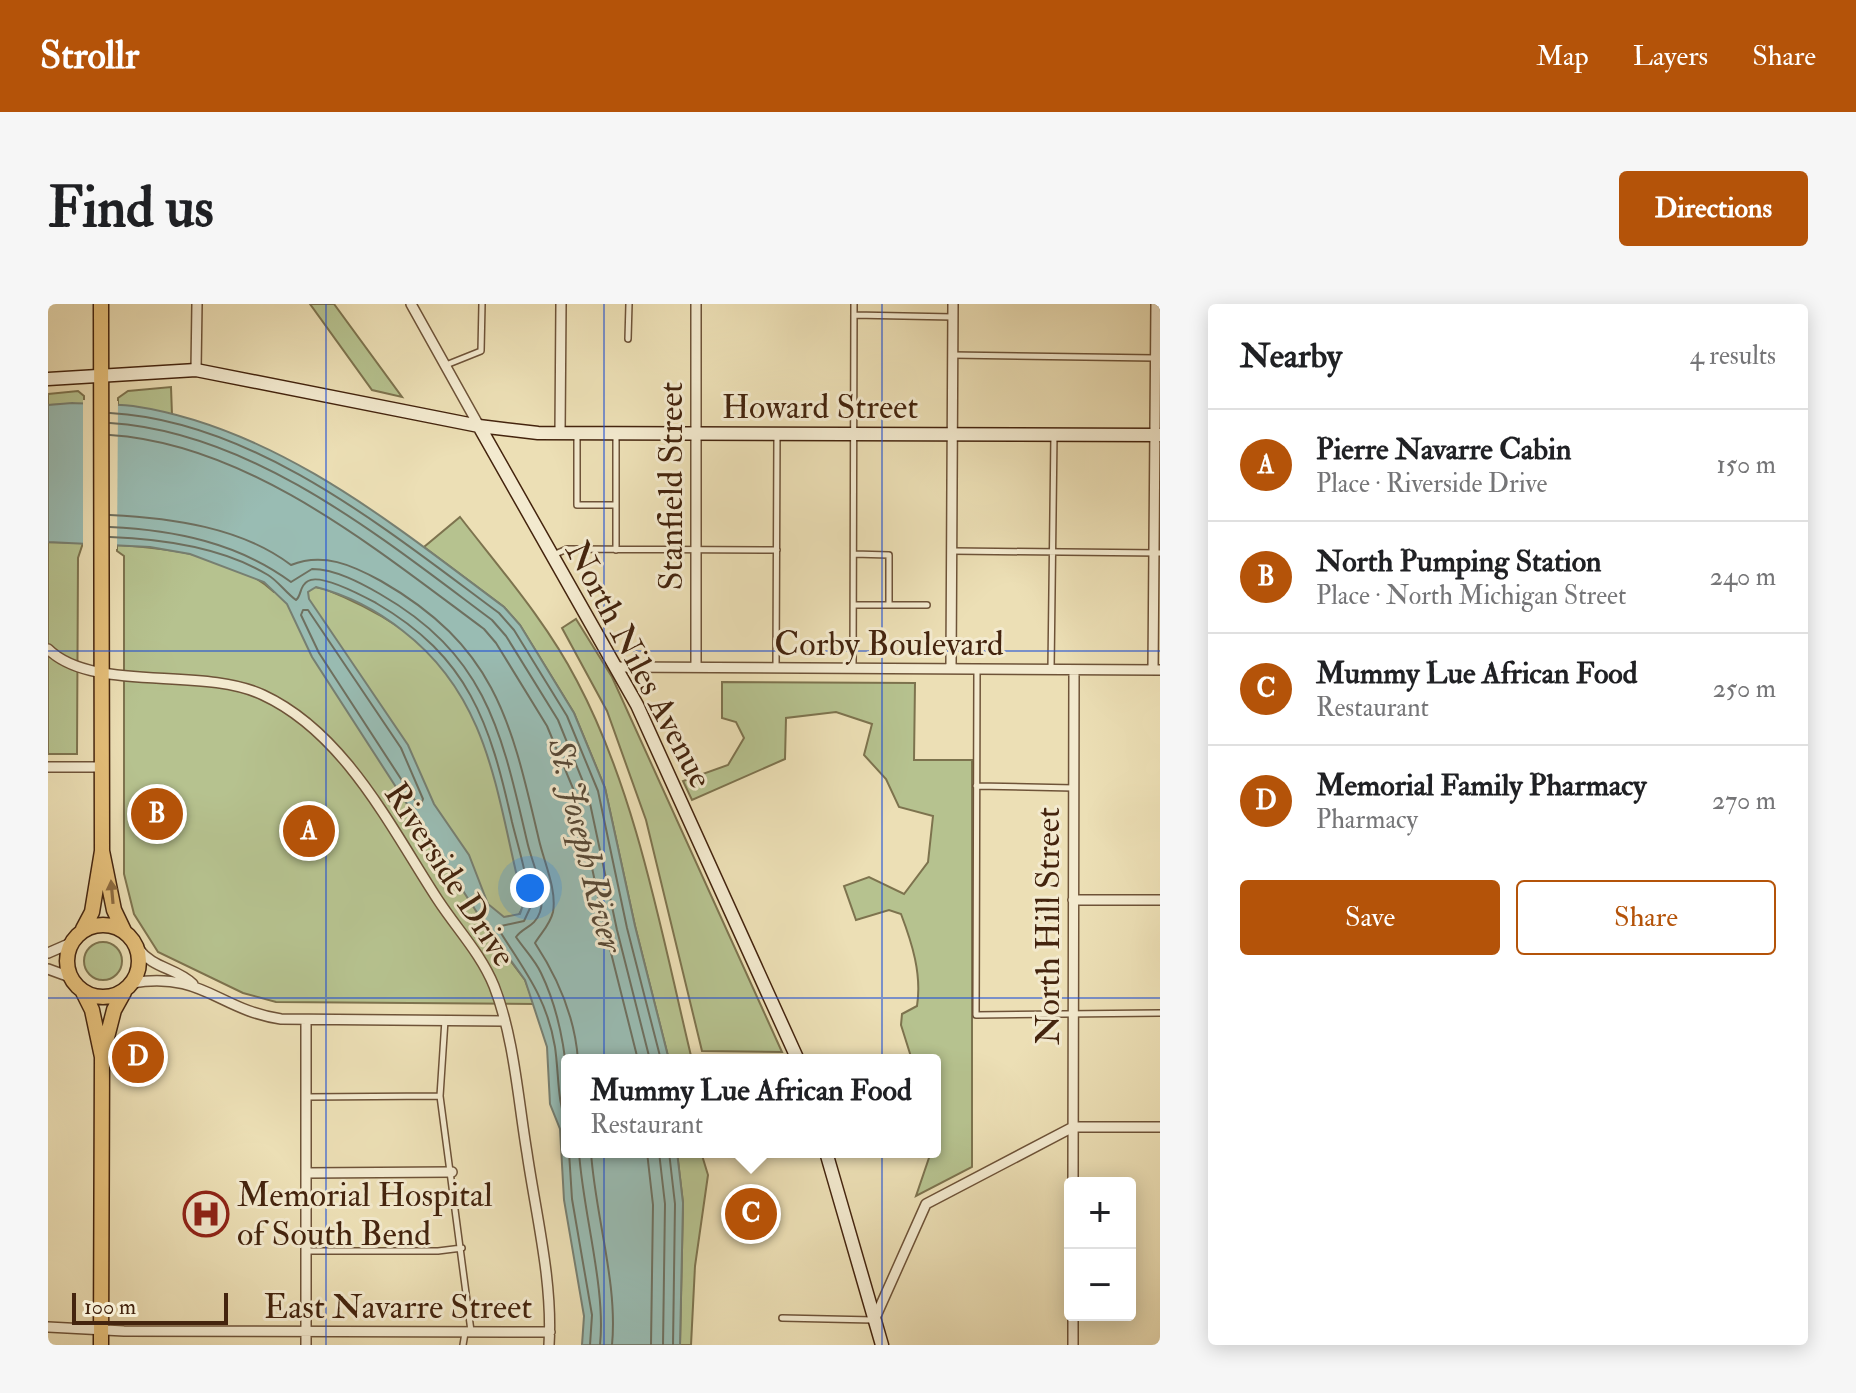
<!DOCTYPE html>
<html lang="en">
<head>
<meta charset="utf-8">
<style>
  body { margin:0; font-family:"IM FELL Double Pica",serif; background:#f6f6f6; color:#202124 }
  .controls { position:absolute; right:24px; bottom:24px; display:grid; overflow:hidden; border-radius:8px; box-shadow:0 4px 20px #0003 }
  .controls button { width:72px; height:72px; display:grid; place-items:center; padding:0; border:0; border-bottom:2px solid #e0e0e0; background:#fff; color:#202124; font:40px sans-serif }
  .scale { position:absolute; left:24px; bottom:20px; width:156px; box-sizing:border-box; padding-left:8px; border:4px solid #44240e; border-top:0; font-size:22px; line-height:28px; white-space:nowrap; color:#44240e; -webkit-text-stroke:6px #f3eacf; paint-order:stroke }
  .you { position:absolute; left:482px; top:584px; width:28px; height:28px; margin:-20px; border:6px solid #fff; border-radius:50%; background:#1a73e8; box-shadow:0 0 0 12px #1a73e833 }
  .badge { display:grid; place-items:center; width:52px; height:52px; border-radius:50%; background:#b45309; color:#fff; font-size:26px; font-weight:700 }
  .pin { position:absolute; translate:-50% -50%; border:4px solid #fff; box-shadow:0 2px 8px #0006 }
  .popup { position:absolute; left:513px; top:750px; width:380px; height:104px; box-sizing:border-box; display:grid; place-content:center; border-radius:8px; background:#fff; filter:drop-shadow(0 2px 6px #0005); font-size:26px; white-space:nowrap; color:#757577 }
  .popup b { font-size:30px; color:#202124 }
  .popup::after { content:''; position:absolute; left:50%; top:100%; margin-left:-16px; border:16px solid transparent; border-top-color:#fff }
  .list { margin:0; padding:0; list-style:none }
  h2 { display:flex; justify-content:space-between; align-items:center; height:104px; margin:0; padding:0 32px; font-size:34px }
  h2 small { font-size:26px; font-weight:400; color:#757577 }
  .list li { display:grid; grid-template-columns:52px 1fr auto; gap:24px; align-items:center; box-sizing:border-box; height:112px; padding:0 32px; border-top:2px solid #e0e0e0 }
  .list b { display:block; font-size:30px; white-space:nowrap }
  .list p { margin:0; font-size:26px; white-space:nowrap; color:#757577 }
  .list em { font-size:26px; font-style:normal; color:#757577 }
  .actions { display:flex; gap:16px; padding:24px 32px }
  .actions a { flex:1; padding:18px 0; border:2px solid #b45309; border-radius:8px; text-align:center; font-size:28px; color:#b45309 }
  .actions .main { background:#b45309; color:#fff }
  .map { position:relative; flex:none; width:1112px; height:1041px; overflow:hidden; border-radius:8px }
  header { display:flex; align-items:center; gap:48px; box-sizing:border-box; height:112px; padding:0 40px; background:#b45309; color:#fff }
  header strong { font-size:38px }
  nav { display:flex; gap:44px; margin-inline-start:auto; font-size:28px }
  .intro { display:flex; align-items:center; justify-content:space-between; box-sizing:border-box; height:192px; padding:0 48px }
  h1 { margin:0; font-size:56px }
  .button { padding:20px 36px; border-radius:8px; background:#b45309; color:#fff; font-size:28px; font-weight:700 }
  main { display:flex; gap:48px; padding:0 48px }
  aside { flex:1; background:#fff; border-radius:8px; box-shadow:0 4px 20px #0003 }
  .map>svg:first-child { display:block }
</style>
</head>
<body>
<header>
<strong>Strollr</strong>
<nav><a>Map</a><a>Layers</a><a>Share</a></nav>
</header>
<div class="intro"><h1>Find us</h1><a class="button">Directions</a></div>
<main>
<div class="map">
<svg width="1112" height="1041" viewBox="0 0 1112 1041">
  <rect width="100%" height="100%" fill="#ecdfb5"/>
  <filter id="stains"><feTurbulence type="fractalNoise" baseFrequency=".0025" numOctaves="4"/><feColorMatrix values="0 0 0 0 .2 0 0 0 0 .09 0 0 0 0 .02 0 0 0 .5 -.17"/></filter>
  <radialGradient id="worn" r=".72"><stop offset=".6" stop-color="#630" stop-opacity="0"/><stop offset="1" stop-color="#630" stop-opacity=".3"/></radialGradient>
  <path fill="#b6c28f" stroke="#7d734e" stroke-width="2" d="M262,0h24l68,93 -30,-7z
    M123,83l1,28 -54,-10v-7l10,-7z
    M30,87l6,5v8l-36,1v-11z
    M412,213c41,53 86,104 117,164 60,113 85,255 115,379h-23l-34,-134 -30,-138 -31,-75 -54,-88 -16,-18 -80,-60z
    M0,238l35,1 -5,15 -1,196h-29z
    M69,241c51,3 119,11 157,47l41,-5 10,2c45,18 90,42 121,80 43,52 66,170 78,236l-23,43 24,32 9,24 -258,-2 -33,-9 -85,-41 -24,-38 -10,-40v-318l-7,-5z
    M528,315l36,58 170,375 -80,-1 -56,-231 -39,-109 -45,-83z
    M674,378l193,1 -1,77h58v407l-56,29 15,-44h4v-92h-23l-11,-35 1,-11 15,-8c5,-32 -5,-63 -16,-92l-12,-4 -33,10 -12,-34 25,-9 35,17 24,-32 5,-46 -34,-9 -13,-28 -22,-24 8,-31 -36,-12 -50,6 -1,41 -93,41 -9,-19 45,-16 16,-27 -8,-16 -14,-4z
    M36 657a19 19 0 1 1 38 0a19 19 0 1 1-38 0Z
    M629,848h24l7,23 -13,91 -4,79h-11l3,-142z"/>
  <path fill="#99bcb3" stroke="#777f71" stroke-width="2" fill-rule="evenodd" d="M24,99c20,1 41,1 61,3 142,21 260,118 371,201l16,18 54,88 31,75 30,138 34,134h-102v92h110l6,51 -3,142h-98l2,-29 -20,-116 -4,-71 -10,-25 -3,-57 -22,-67 -38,-52 -175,-271 -25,-53 -23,-22 -74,-28 -40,-7 -102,-5v-137zM268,283c31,8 62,24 87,44 87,67 93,162 118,262l2,12 -3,9 -16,3 -16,-13 -19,-49 -35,-51 -26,-59 -99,-146 -1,-7z"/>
  <path fill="#ecdfb5" d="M35,96l35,1 -1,148 -34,-2z"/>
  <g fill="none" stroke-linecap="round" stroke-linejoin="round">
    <path stroke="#6e7060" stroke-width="2" d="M62,109c145,8 277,117 389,200l15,17 53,86 31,75 29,137 34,132
      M62,119c143,9 272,115 382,197l14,16 52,84 30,74 29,136 33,130
      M62,131c139,9 266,114 374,194l12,14 51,83 30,72 29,135 32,127
      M62,211c61,3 131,12 181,50 32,-13 61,0 90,16 115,66 130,140 158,259 5,22 18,50 14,72 -3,13 -12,21 -18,31 23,35 40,74 43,117
      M62,223c65,3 128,16 181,55l21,-13c23,0 49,14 68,25 106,61 121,136 147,247 4,20 20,51 13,71 -5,15 -17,15 -24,25 8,12 19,23 25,36 16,33 23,68 26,104
      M62,233c53,2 112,10 158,38 10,6 18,18 28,25 6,-5 3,-14 12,-19 13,-8 55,15 68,22 93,54 114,120 136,219 7,28 16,56 19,84l-7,15 -23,5 -2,4c25,40 48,68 56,117 4,28 2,53 12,80
      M255,306h5l93,138 22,51 -2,5 -5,-2 -97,-149 -18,-38z
      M521,848l3,47 20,116 -2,30
      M531,848c4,61 27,136 21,193
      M543,848c4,63 27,131 21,193
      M599,848l6,53 -2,140
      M611,848l6,52 -2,141
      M621,848l6,52 -2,141"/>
    <g stroke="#6e5338" stroke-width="8">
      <path id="lane" d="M806,11l99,2
        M580,35l1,-35
        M904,51l202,3
        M398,61l35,-14 1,-47
        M529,129v72h39
        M568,131v115
        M905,247l207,2
        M806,250l35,1v50
        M505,251l14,-6 210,1
        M806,301h73
        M728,363l1,-233
        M805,363l1,-363
        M1003,365l3,-234
        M929,366l-1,345 184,-2
        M928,482l98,2
        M397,716l-5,76 31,235
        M259,793l133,-1
        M258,947h132l24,-3
        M734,1014l91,2
        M415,1041l2,-12"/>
    </g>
    <g stroke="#6e5338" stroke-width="12">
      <path id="street" d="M363,0l68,122
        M148,66l1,-66
        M512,129l1,-129
        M0,345c44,44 154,17 215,46 82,38 128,133 175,205 19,29 43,54 56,86 20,51 24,113 33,167 9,62 26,129 22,192
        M569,363l543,3
        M648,363v-363
        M903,364l2,-364
        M1105,366l3,-366
        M0,463h52
        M1025,596h87
        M90,644c15,21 37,19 55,36
        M0,649l23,-10
        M0,665l22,8
        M84,679c70,-12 87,27 149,36l223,2
        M258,716v325
        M258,869l146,-1
        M1025,879l1,-513
        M828,1012l50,-112 147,-77h87
        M0,1023l76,4 426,1
        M1025,1041v-30"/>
    </g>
    <g stroke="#44240e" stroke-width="15">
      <path id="secondary" d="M0,75l148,-9 283,56 59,7 622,2
        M431,122l158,279 161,355
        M778,848l56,193"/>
    </g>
    <g stroke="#44240e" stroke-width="17">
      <path id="primary" d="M53,0l1,547 12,59 10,21
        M19 657a36 36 0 1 1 72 0a36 36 0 1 1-72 0Z
        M35,625l9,-17 10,-61
        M35,688l9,18 10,47 -1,288
        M54,753l12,-47 10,-18"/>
    </g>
    <use href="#lane" stroke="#f3eacf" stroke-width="5"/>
    <use href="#street" stroke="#f3eacf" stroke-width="9"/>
    <use href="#secondary" stroke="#f3eacf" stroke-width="12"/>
    <use href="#primary" stroke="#e6c07a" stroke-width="14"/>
  </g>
  <defs><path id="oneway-solid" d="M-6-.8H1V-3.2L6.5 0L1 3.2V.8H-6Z" transform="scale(2)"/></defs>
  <use fill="#8d6a3f" href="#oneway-solid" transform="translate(64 588) rotate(-95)"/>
  <path fill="none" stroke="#1d4ed8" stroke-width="2" stroke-opacity="0.55" d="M278,0v1041M556,0v1041M834,0v1041M0,347h1112M0,694h1112"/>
  <defs>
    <g id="hospital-ring" transform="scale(2.3)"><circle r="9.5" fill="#f3eacf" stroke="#8f2418" stroke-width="1.5"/><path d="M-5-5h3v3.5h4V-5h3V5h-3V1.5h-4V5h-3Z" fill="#8f2418"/></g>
  </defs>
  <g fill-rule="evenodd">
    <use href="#hospital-ring" x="158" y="910"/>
  </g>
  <g text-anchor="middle" stroke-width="6" stroke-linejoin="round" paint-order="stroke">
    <g font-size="34" fill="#44240e" stroke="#f3eacf">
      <text x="772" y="114">Howard Street</text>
      <text transform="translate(622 182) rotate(-90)" y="12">Stanfield Street</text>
      <text x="841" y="351">Corby Boulevard</text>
      <text transform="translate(592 360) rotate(62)" y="12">North Niles Avenue</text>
      <text transform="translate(403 570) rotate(57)" y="12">Riverside Drive</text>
      <text transform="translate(999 622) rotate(-90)" y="12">North Hill Street</text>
      <text x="350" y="1014">East Navarre Street</text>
    </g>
    <g font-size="34" fill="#44240e" stroke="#f3eacf" text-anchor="start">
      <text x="189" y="902">Memorial Hospital<tspan x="189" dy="39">of South Bend</tspan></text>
    </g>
    <g font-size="36" font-style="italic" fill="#594a37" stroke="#f3eacf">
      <text transform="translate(539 541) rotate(76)" y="13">St. Joseph River</text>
    </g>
  </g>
  <rect width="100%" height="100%" filter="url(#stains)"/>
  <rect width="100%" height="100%" fill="url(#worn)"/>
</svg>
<div class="controls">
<button>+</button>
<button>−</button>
</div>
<div class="scale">100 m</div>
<div class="you"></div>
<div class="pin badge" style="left:261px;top:527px">A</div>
<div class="pin badge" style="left:109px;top:510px">B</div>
<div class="pin badge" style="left:703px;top:910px">C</div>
<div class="popup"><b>Mummy Lue African Food</b>Restaurant</div>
<div class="pin badge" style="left:90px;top:753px">D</div>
</div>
<aside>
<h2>Nearby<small>4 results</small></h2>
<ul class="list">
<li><span class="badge">A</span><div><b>Pierre Navarre Cabin</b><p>Place · Riverside Drive</p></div><em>150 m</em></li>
<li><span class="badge">B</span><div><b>North Pumping Station</b><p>Place · North Michigan Street</p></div><em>240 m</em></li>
<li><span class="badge">C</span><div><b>Mummy Lue African Food</b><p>Restaurant</p></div><em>250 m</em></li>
<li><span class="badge">D</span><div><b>Memorial Family Pharmacy</b><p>Pharmacy</p></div><em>270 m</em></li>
</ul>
<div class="actions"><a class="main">Save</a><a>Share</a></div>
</aside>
</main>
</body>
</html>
